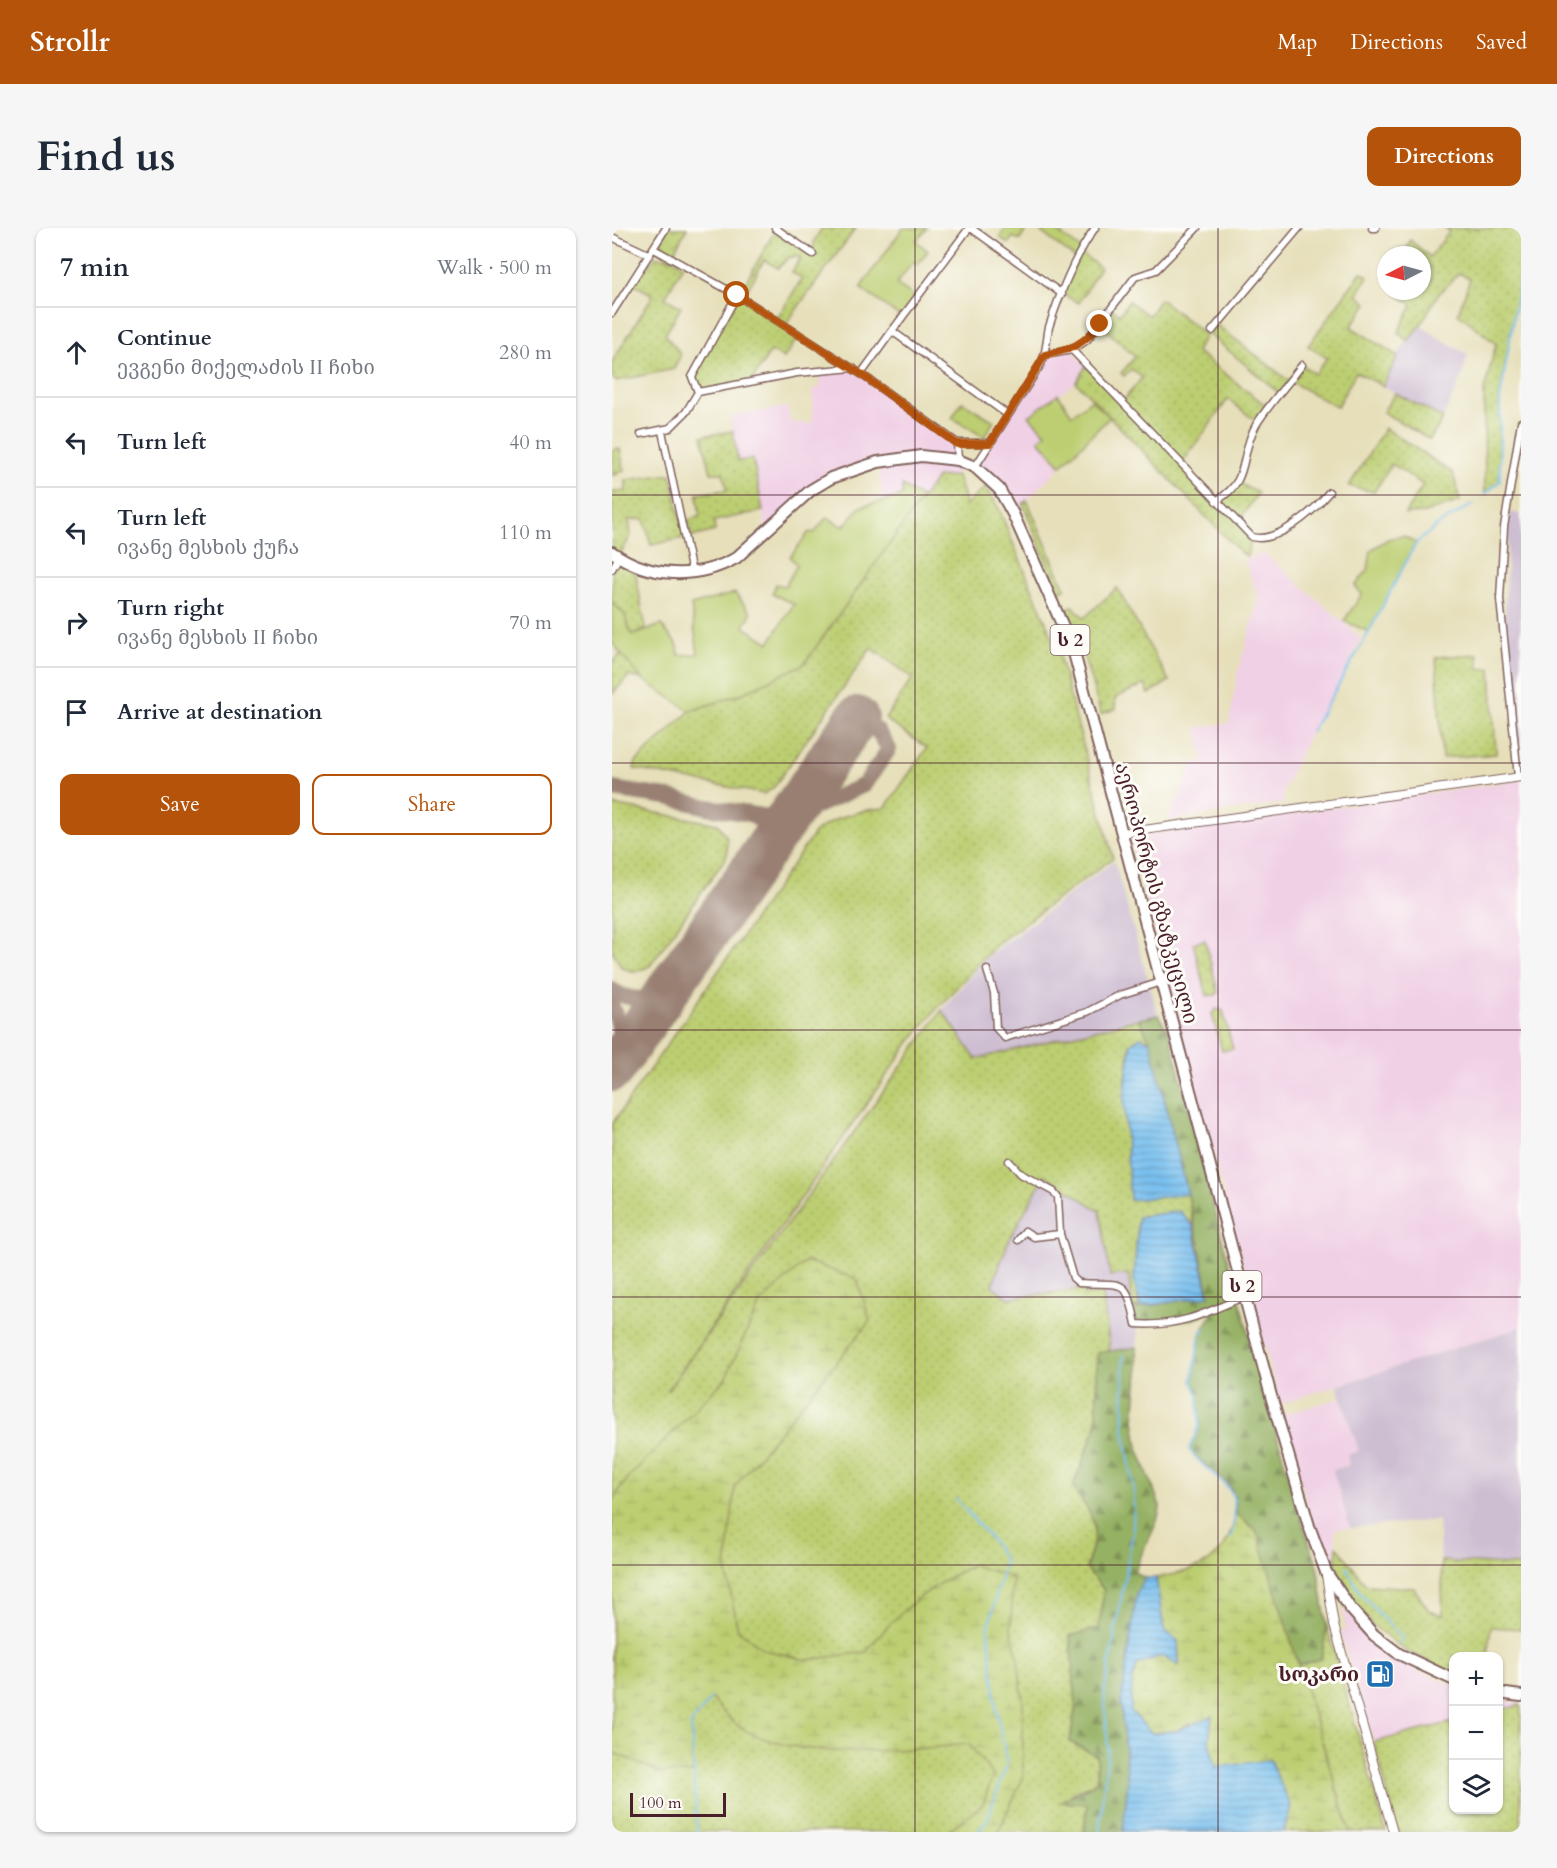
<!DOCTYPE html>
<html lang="en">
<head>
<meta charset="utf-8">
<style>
  body { margin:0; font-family:Cardo,"Noto Serif Georgian",serif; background:#f6f6f7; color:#1f2937 }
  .controls { position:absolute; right:18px; bottom:18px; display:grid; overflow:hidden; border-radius:12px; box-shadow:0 2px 4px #0004 }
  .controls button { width:54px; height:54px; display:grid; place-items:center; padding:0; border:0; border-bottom:2px solid #e0e1e3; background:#fff; color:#1f2937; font:30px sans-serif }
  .compass { position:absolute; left:765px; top:18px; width:54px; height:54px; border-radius:50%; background:#fff; box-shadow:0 2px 4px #0004; rotate:264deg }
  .scale { position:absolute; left:18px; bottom:15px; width:96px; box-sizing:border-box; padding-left:6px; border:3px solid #4a1f2b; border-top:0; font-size:16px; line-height:21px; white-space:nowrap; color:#4a1f2b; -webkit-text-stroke:4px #fdfcf7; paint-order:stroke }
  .stop { position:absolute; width:18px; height:18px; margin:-14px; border:4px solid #b45309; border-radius:50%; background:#fff }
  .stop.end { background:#b45309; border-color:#fff; box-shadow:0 2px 6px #0008 }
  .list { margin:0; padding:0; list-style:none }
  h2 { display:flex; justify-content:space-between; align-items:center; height:78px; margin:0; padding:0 24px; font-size:26px }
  h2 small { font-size:20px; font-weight:400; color:#747a83 }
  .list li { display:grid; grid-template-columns:39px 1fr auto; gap:18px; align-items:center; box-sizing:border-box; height:90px; padding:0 24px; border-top:2px solid #e0e1e3 }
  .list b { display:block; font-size:22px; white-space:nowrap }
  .list p { margin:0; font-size:20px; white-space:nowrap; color:#747a83 }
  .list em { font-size:20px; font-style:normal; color:#747a83 }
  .actions { display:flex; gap:12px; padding:18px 24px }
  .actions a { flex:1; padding:14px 0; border:2px solid #b45309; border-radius:12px; text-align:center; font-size:21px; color:#b45309 }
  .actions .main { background:#b45309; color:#fff }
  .icon { flex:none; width:33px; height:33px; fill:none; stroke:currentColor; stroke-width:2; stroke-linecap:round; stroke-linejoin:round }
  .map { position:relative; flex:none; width:909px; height:1604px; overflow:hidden; border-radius:12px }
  header { display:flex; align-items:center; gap:36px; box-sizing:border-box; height:84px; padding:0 30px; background:#b45309; color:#fff }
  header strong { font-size:28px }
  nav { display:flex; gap:33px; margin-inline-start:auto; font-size:21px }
  .intro { display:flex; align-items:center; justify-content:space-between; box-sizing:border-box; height:144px; padding:0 36px }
  h1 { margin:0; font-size:42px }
  .button { padding:15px 27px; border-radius:12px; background:#b45309; color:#fff; font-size:21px; font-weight:700 }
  main { display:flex; gap:36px; padding:0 36px }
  aside { flex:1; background:#fff; border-radius:12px; box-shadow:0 2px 4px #0004 }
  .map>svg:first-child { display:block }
</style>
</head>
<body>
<header>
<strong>Strollr</strong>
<nav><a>Map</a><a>Directions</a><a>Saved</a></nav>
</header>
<div class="intro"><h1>Find us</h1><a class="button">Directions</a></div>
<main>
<aside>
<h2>7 min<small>Walk · 500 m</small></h2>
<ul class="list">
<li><svg class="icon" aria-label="ahead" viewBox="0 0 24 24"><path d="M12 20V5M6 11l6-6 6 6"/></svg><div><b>Continue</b><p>ევგენი მიქელაძის II ჩიხი</p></div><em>280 m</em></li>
<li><svg class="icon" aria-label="left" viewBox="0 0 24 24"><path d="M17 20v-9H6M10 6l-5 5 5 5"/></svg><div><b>Turn left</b></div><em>40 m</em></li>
<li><svg class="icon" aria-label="left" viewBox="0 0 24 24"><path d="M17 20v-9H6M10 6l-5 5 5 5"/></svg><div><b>Turn left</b><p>ივანე მესხის ქუჩა</p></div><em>110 m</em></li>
<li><svg class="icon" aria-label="right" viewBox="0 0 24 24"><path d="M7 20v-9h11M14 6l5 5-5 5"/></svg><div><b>Turn right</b><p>ივანე მესხის II ჩიხი</p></div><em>70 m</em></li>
<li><svg class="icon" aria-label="arrive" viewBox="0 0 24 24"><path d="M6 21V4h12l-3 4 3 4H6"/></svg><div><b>Arrive at destination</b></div></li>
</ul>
<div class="actions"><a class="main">Save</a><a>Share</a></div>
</aside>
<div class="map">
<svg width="909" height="1604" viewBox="0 0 909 1604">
  <defs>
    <pattern id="grass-dots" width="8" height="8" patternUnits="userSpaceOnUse" patternTransform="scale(1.5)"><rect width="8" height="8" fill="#bcce71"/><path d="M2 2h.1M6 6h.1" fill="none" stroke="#a3b062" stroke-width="1.8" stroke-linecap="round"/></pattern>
    <pattern id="forest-firs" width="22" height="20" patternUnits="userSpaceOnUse" patternTransform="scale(1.5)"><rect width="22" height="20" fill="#95b163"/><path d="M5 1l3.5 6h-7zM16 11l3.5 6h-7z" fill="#7c8f52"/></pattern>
    <pattern id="wetland-marsh" width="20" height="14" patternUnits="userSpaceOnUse" patternTransform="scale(1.5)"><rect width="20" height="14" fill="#bcce71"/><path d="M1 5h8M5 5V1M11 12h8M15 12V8" fill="none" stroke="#a3b062"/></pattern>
    <pattern id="water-rules" width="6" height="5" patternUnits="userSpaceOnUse" patternTransform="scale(1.5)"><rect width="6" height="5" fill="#77bfef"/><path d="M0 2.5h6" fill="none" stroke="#649bc2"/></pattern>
  </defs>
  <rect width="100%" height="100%" fill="#fdfcf7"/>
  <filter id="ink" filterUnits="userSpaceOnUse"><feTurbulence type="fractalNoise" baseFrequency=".0167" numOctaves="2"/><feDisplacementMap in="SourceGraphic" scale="12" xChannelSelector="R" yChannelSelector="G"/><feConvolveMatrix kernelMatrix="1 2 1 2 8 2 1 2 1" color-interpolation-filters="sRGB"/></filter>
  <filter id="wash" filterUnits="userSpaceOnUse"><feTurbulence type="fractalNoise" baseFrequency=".008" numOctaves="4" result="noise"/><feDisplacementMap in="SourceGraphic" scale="24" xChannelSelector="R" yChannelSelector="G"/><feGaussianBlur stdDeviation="1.35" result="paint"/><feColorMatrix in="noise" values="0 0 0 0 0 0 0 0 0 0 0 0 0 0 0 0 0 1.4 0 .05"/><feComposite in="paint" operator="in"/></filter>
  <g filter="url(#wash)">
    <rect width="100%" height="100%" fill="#e6dfba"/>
    <path fill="#f0d0e5" d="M460,122l14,16 -10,16 -47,34 18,18 -7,6 21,26 -48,48 -38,-47 70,-112z
      M241,140l104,75v33l-20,1 -15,21 -20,-11v9l-20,4 -4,-38 -47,16 -65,52 -13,-71 -15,2 -8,-45 57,-9 4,16h21l1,-35h7v-17z
      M652,325l97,85 -24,51 -26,43 -28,58v13l-115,17 25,-56 10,-4 -6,-32 32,-5 9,-53 21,-70 -14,-40z
      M909,552v547l-241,77 -151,-567z
      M729,1170l18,53 -12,4 3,9 -17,6 17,58 -15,1v46l-22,-50 -31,-110z
      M730,1379l27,28 28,24 22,12 34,14v37l-79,20 -34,-110 6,-2z
      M886,1470l23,6v1l-22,5z"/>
    <path fill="#cebed2" d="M808,98l48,29 -6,21 -19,42 -60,-32 19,-38z
      M897,284l12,2v257l-16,-156z
      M502,633l44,154 -182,44 -34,-49 45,-53z
      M433,946l55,37 10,64 18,-1 10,61 -1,12 -27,4 -7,-57 -20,2 -1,-6 -73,8 -17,-12 17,-46z
      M909,1099v239l-80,-5 -3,-41 -88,8 -17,-58 16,-5 -2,-10 12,-4 -22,-65z"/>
    <path fill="url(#grass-dots)" stroke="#83764e" stroke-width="1.5" fill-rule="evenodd" d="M55,0h20l-16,30 12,7 -18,33 16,9 -16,28 16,19 -7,15 -58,12 -4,-3v-16l41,-67 -21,-12 24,-26 13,1 -11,-9z
      M210,0h34l-71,97 15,10 -16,23 -13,-7 -20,31 -53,10 -6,-15 84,-148 37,24 1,-12zM177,29h12l-9,15 10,7 -26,41 -33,-22 21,-38 14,8z
      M833,0h76v44l-21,127v82l-15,13 -1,-103 12,-47 -38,-31 12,-34 -11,-6 -22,23 -17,30 -12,15 -10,-8 14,-28 -15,-11 1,-3h24v-36h-18l6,-15 20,17 20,-26z
      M468,25l20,14 -21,36 -17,-9z
      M749,44l7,4 -11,19 10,8 -16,24 47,29 -15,30 -27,-14 -19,35 -47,-26 -10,13 -71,-60 8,-9 72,56 13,-16 13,9 12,-16 -19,-12z
      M548,71l46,36 -10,16 73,57 -11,15 -30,-24 -47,66 35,36 22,-18 20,10 -20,29 14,15 -5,19 -7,-4 -164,-170 10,-16 35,37 21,-25 -10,-9 -8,7 -3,-3 14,-16 -35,-33 11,-16 9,6 9,-13 20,15z
      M783,165l48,25 -13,22 -47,-28z
      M773,200l68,45 7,28 -36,12 -19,1 18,-29 -31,-21 -18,28 -25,-6z
      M121,203l5,30 15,-2 10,52 -49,10 1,10 -23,6 -4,-17 12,-4 -3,-22 30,-4 -4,-17h-12l-9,-37z
      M2,221h6l4,21 -11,6 -1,-25z
      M59,246l13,64 -33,7 -7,-26 -15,1 2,15 -12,22 15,8 12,64 -14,7 -8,-22 -12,-12v-33l7,-12 -7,-5v-60l14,-1v-11z
      M345,248l9,29 20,-18 13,22 59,142 55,207 -115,85 -65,70 -24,30 -242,348 275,-381 34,49 163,-40 11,22 -10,-4 -10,7 -6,55 6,101 58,-6 5,32 -13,-15 -42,6 -4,63 6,27 -7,1 -5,-34 -18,2 -10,-65 -55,-36 -36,65 -17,46 17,12 74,-9 1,6 19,-2 7,58 -13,2v71l-24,63c24,35 27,40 13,81l18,22 -5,39 -29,7 6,68 -6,37 27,15v26l-19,8 -16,12 25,2 -3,28h-472v-708l203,-292c21,-16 44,-22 70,-24l42,-60 -42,-29 28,-41 -42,-30 -97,139 -10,7 -130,-25 2,-7 54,-51 51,-17 63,-30 133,-187z
      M415,272l38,89 -6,3 -36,-88z
      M505,360l52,93 -20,13 -4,-10 -30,14 1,11 -15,5 -26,-88 -8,-17 6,-3 11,12z
      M10,424l20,27 -13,-3 -17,18v-31z
      M866,426l1,15 12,-1 5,86 -54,4 -6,-101z
      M0,577l106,19 9,14v18l-77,110 -14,6 -14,-4 -10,-17z
      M593,712l13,52 -2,3 -9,1 -14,-53z
      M604,781l7,2 10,38 -11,2 -10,-37z
      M725,1318l29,39 48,3 15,23 14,4 -2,-54 80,5v63l-30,-2 -4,29h-33l-1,17 -47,-22 -35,-27 -36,-49z
      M715,1399l59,205h-36l-52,-167 23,-6z
      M909,1477v127h-123l-24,-90 79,-20 1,88h44l1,-100z"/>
    <path fill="url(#forest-firs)" stroke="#706847" stroke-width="1.5" d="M546,787l11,17 56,218 72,257 20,58 10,62 -6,32 -23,6 -41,-133 -21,-19c0,-5 0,-14 -2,-19 -9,-19 -33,-29 -45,-45l10,-23 -1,-31 -6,-14 8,-46 15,-26 -21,10 -58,5 -3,-15 76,-14 -21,-101 -38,-153 -11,-22z
      M525,1119l1,27 -4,46 4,28 22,58c-1,21 -20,44 -25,67l10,5 -8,14 -16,112 7,78 -5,50h-39l3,-28 -26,-2 36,-20v-26l-27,-14 6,-38 -6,-68 29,-8 5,-38 -18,-22c14,-41 11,-46 -13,-81l24,-63v-71z"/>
    <path fill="url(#wetland-marsh)" stroke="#83764e" stroke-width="1.5" d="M194,1033l51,18 13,42 -135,165 -9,83 12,61 27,20 42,10 59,-8c30,-39 63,-66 107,-87l40,13 -2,51 7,31 5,42v76l-25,54h-51l36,-28 10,-29 -24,-31c-64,6 -177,20 -232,-19 -10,-7 -18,-19 -26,-27l-20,26 2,49h-32l-49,-21v-251l16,-23 97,-99 35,-76z
      M624,1285l21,19 93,300h-66l7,-26 -75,-39 -7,-25 -19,-19 -14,8 -24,2 -21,-22 1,-32 6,-15 24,-8 17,9 -1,-24 -14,-11 -8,-52c46,-9 70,-15 80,-65z"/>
    <path fill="#bcce71" stroke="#83764e" stroke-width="1.5" d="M291,0h24l-11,13 12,10 -11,14 -4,-3 -17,22 21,14 -15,20 -42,-30z
      M393,0h22l-7,12 -7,-3 -5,7 -8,-7z
      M424,0h16l29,21 -5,10z
      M446,166l14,21 19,-15 19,17 -49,49 -22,-26 7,-6 -17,-18z
      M350,174l32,19 -10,16 -32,-19z
      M290,258l20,12 -118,166 -63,30 -51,17 -48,-32 -30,-36v-41l12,12 8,22 29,-11 17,21 1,9 19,-1 -7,-49 44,-12 16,20 -7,14 25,16 25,-39 -22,-10 4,-10 9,2 12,-21 -7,-8 19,-25 5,1 13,-16 16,10 17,-20 42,-11z
      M791,308l13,7 -47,89 -25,-11 18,-27 -7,-8 13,-16 3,-20 17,-11z"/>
    <path fill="url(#water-rules)" stroke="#606f8d" stroke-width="1.5" d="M528,809l10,4 38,153 -58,6 -6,-101 7,-55z
      M568,983l13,15 16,70 -69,11 -6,-27 4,-63z
      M533,1350h11l8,52 14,11 1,25 -17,-10 -24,8 -6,15 -1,32 21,22 24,-2 36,-15 -3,26 7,25 54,-7 21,46 -7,26h-161l5,-50 -7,-78 16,-112z"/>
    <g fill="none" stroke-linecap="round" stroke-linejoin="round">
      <path stroke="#77bfef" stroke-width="2" d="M873,266l15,-13v-82l21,-127
        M699,504l58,-100 47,-89 25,-20 32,-19
        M593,1100l-5,7 -8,46 6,14 1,31 -10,23c29,40 56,28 42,89
        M344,1271l34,39 15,23 -17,68 8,78 11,57 -21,59 -9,9
        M735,1340l13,25 36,39 7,4 -3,7
        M85,1604l-6,-108 20,-26
        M487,1604l9,-82 -4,-56 29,-162 1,-39 -10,-65 -1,-73"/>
      <path stroke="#987f72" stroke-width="16" d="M0,561l55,8 40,10 79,13 78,-35 25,-36 -12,-19c-28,-10 -41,-10 -57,16v25
        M141,588c23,11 15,29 4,46
        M0,762c21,13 43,12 60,-6
        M0,778c9,22 12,42 0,63"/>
      <path stroke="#987f72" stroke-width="44" d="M0,842l245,-352"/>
    </g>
  </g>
  <g filter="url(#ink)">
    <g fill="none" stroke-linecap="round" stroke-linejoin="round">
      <g stroke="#81625d" stroke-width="9">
        <path id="minor" d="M163,0l38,26
          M357,0l-77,103 116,84
          M359,0l91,66
          M760,0h4
          M0,9l38,18
          M42,21l83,46 124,79 96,69 1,17
          M0,85l54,-85
          M600,103l87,-103
          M460,122l180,187c25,7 62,-26 77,-45
          M433,127l27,-5 15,-10 48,-63 21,-7 41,-42
          M249,146l31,-43
          M86,164l-6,-15 45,-82
          M50,203l30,142
          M29,206l29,-6 16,-16 12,-20 99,-19 56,-5
          M345,215h34
          M363,239l66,-103c6,-12 5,-24 8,-37 11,-34 25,-70 46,-99
          M604,273c36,-21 22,-44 40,-76 13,-21 31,-40 46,-60
          M0,341l7,-12
          M906,549l-18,-178 4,-72 17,-105
          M375,742l7,23 2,35 9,10 82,-26 33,-17 41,-13
          M397,933l12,13 33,18 4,5 2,37 13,44 6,5c45,3 47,-8 57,41 44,3 70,-11 109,-28
          M406,1012l7,-9 9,6 26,-3"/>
      </g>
      <g stroke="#81625d" stroke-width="10">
        <path id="tertiary" d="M510,605l399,-56
          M714,1347l8,50 59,207"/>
      </g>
      <g stroke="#81625d" stroke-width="14">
        <path id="trunk" d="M0,324c37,26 85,28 124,6l75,-68 20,-12 47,-16 43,-6 37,4 17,7 24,22 14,25 60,135 198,747 38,130 17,46 24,36 24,27 25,19 55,26
          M886,1465l23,3"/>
      </g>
      <use href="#minor" stroke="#fff" stroke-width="6"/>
      <use href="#tertiary" stroke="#fff" stroke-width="8"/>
      <use href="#trunk" stroke="#fff" stroke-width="10"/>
    </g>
  </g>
  <g fill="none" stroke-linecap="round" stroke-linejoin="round" filter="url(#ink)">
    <path stroke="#b45309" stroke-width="8" d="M125,67l124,79 96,70 33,-1 55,-88c25,-5 38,-10 55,-31"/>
  </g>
  <path fill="none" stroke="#4a1f2b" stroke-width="1.5" stroke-opacity="0.55" d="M303,0v1604M606,0v1604M0,267h909M0,535h909M0,802h909M0,1069h909M0,1337h909"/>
  <defs>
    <g id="fuel-square" transform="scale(1.5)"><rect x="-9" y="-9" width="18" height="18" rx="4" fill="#1f6fb2" stroke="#fdfcf7"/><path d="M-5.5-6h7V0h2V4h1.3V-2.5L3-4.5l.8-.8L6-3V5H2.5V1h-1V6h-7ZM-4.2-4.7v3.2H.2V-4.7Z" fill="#fff"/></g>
  </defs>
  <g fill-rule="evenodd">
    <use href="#fuel-square" x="768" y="1446"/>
  </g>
  <g text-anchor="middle" stroke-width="6" stroke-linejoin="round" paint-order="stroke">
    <g fill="#fdfcf7" stroke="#806168" stroke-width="1.5">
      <rect x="438.5" y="397" width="39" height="30" rx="4.5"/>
      <rect x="610.5" y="1043" width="39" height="30" rx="4.5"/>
    </g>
    <g font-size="18" font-weight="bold" fill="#4a1f2b">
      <text x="458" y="418">ს 2</text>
      <text x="630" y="1064">ს 2</text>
    </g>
    <g font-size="20" fill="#4a1f2b" stroke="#fdfcf7">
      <text transform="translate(545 665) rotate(75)" y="7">აეროპორტის გზატკეცილი</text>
    </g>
    <g font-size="20" font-weight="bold" fill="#4a1f2b" stroke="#fdfcf7" text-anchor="end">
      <text x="747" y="1453">სოკარი</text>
    </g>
  </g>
</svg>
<div class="controls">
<button>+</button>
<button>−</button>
<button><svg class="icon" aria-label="layers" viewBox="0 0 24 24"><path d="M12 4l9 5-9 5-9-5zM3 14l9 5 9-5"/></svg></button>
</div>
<svg class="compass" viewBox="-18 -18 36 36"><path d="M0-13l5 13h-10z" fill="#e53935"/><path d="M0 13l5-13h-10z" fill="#747a83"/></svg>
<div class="scale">100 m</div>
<div class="stop" style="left:125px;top:67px"></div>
<div class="stop end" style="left:488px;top:96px"></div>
</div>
</main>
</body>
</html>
